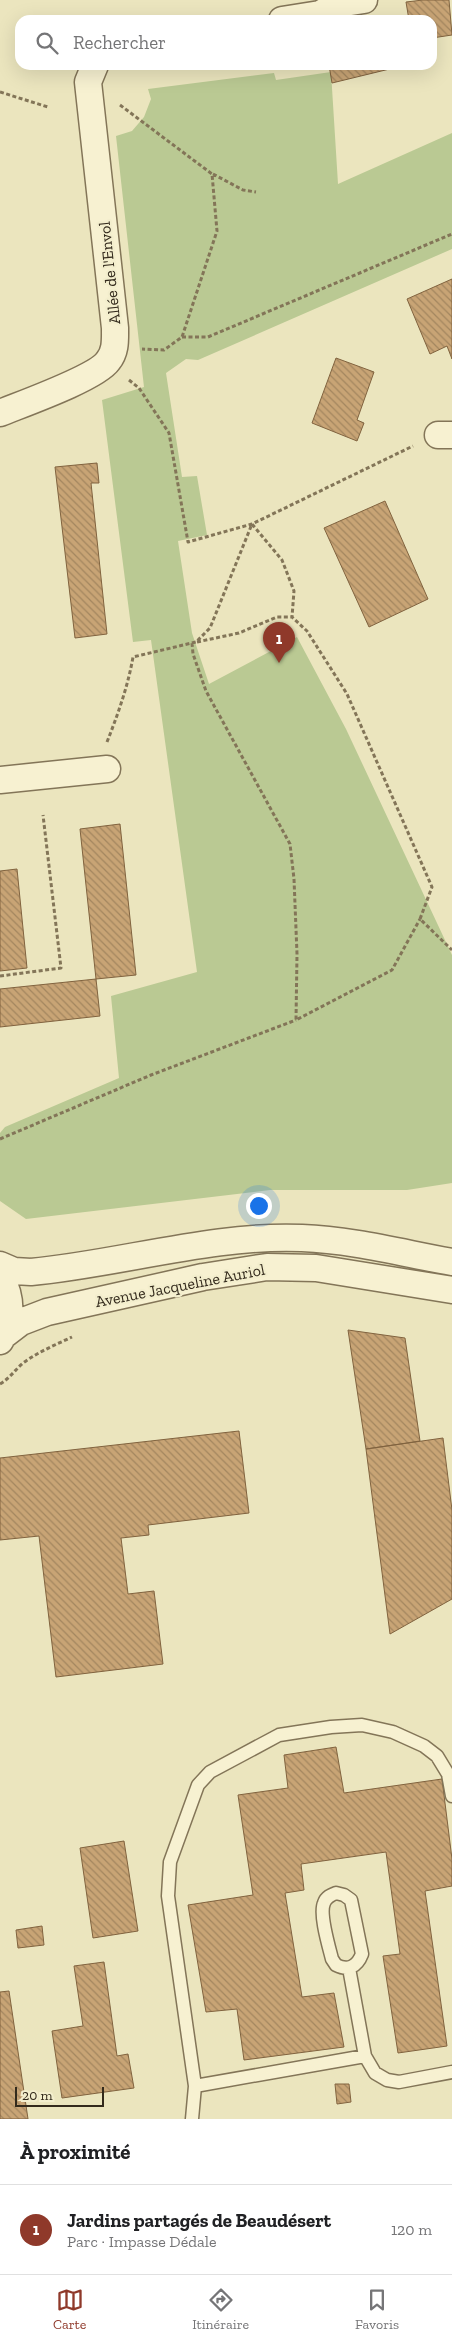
<!DOCTYPE html>
<html lang="fr">
<head>
<meta charset="utf-8">
<style>
  body { margin:0; font-family:"Zilla Slab",serif; background:#f6f6f6; color:#202124 }
  .scale { position:absolute; left:15px; bottom:12px; width:89px; box-sizing:border-box; padding-left:5px; border:2px solid #332a1c; border-top:0; font-size:14px; line-height:18px; white-space:nowrap; color:#332a1c; -webkit-text-stroke:4px #f3eecd; paint-order:stroke }
  .you { position:absolute; left:258px; top:1205px; width:18px; height:18px; margin:-12px; border:4px solid #fff; border-radius:50%; background:#1a73e8; box-shadow:0 0 0 8px #1a73e833 }
  .badge { display:grid; place-items:center; width:32px; height:32px; border-radius:50%; background:#8f392a; color:#fff; font-size:16px; font-weight:700 }
  .pin { position:absolute; translate:-50% -41px; filter:drop-shadow(0 1px 2px #0008) }
  .pin::after { content:''; position:absolute; top:26px; width:18px; height:15px; background:inherit; clip-path:polygon(0 0,100% 0,50% 100%) }
  .list { margin:0; padding:0; list-style:none }
  h2 { display:flex; justify-content:space-between; align-items:center; height:65px; margin:0; padding:0 20px; font-size:21px }
  h2 small { font-size:16px; font-weight:400; color:#757577 }
  .list li { display:grid; grid-template-columns:32px 1fr auto; gap:15px; align-items:center; box-sizing:border-box; height:90px; padding:0 20px; border-top:1px solid #e0e0e0 }
  .list b { display:block; font-size:19px; white-space:nowrap }
  .list p { margin:0; font-size:16px; white-space:nowrap; color:#757577 }
  .list em { font-size:16px; font-style:normal; color:#757577 }
  .icon { flex:none; width:28px; height:28px; fill:none; stroke:currentColor; stroke-width:2; stroke-linecap:round; stroke-linejoin:round }
  .map { position:relative; flex:none; width:452px; height:2119px; overflow:hidden }
  .search { position:absolute; background:#fff; box-shadow:0 5px 20px #0002; left:15px; right:15px; top:15px; height:55px; display:flex; align-items:center; gap:12px; box-sizing:border-box; padding:0 18px; border-radius:15px; color:#757577; font-size:19px }
  .sheet { height:155px; background:#fff }
  nav { display:flex; justify-content:space-around; align-items:center; box-sizing:border-box; height:70px; border-top:1px solid #e0e0e0; background:#fff; font-size:14px; color:#757577 }
  nav a { display:grid; justify-items:center; gap:2px }
  nav .on { color:#8f392a }
  .map>svg:first-child { display:block }
</style>
</head>
<body>
<div class="map">
<svg width="452" height="2119" viewBox="0 0 452 2119">
  <defs>
    <pattern id="building-back-hatch" width="6" height="6" patternUnits="userSpaceOnUse" patternTransform="scale(1.25)"><rect width="6" height="6" fill="#c8a475"/><path d="M-1 5l2 2M0 0l6 6M5-1l2 2" fill="none" stroke="#a3865f"/></pattern>
  </defs>
  <rect width="100%" height="100%" fill="#ebe5be"/>
  <path fill="#bac993" d="M331,72l7,112 114,-51v116l-254,111 -12,-1 -20,14 16,104 15,-1 10,59 -29,6 14,92 17,51 88,-47 49,92 106,226v228l-45,7h-137l-244,29 -26,-18v-68l5,-6 114,-49 -8,-82 86,-24 -46,-332 -18,2 -31,-242 42,-13 -28,-251 16,-5 12,-14 7,-18 -3,-10 126,-16 2,7z"/>
  <path fill="url(#building-back-hatch)" stroke="#81633f" d="M423,0h26l3,35 -20,3v-18h-23l-3,-18z
    M329,65h77l-74,18z
    M452,279v80l-5,-13 -17,8 -23,-55z
    M336,358l38,14 -17,48 7,3 -7,18 -45,-18z
    M97,463l2,20h-8l16,151 -32,4 -20,-171z
    M385,501l43,98 -59,28 -45,-99z
    M120,824l16,151 -40,4 -16,-150z
    M17,869l10,99 -27,3v-100z
    M96,979l4,37 -100,11v-38z
    M348,1330l57,8 15,103 -54,8z
    M239,1431l10,82 -101,12 1,10 -28,3 7,56 26,-3 9,73 -107,13 -17,-141 -39,4v-82z
    M443,1438l9,72v89l-62,35 -24,-185z
    M336,1747l8,46 98,-14 10,80v27l-27,5 22,155 -49,7 -15,-97 17,-2 -14,-102 -85,12 3,26 -19,3 17,104 32,-4 10,54 -100,13 -7,-51 -31,3 -18,-107 65,-10 -15,-100 50,-7 -4,-33z
    M124,1841l14,90 -45,7 -13,-90z
    M42,1926l2,19 -26,3 -2,-18z
    M104,1962l13,94 11,-2 6,34 -72,10 -10,-67 31,-5 -9,-60z
    M9,1991l19,128h-28v-127z
    M335,2084h14l2,18 -14,2z"/>
  <g fill="none" stroke-linecap="round" stroke-linejoin="round">
    <g stroke="#837558" stroke-width="15">
      <path id="lane" d="M336,1893l8,2 7,5 11,54c-5,13 -14,17 -26,11l-4,-6c-3,-12 -13,-45 -8,-56 2,-6 7,-8 12,-10z
        M349,1968l16,88 10,17 12,7 12,2 53,-10
        M195,2086l170,-30
        M192,2119l3,-33 -27,-190 2,-34 28,-77 12,-13 69,-37 52,-8 31,-2 31,7 31,14 13,10 11,18 4,22"/>
    </g>
    <g stroke="#837558" stroke-width="29">
      <path id="street" d="M282,20l38,-6 18,-10 26,-4
        M0,413c22,-9 96,-35 108,-52 8,-10 7,-21 7,-33l-27,-246 7,-17
        M438,435h14
        M0,780l107,-11
        M0,1265l14,6 17,1c87,-8 184,-38 271,-34 51,2 100,15 150,24
        M0,1276c12,20 13,46 0,65
        M4,1335l17,-13 26,-10 156,-35 64,-10 49,1 136,22"/>
    </g>
    <path stroke="#837558" stroke-width="3" stroke-dasharray="4 2.5" stroke-linecap="butt" d="M0,92l48,15
      M120,105l92,69 5,57 -35,106 -18,13 -22,-1
      M213,174l30,16 13,2
      M182,337h26l244,-103
      M129,380l10,8 30,45 19,109 64,-18 161,-78
      M197,642l42,-9 38,-16h15
      M192,643l1,11 13,37 84,153 4,35 3,75 -1,66 96,-50 28,-51
      M107,742c11,-28 21,-56 26,-85l63,-15 14,-14 42,-104 30,36 12,31 -2,26 15,14 40,63 85,193 -12,32 32,31
      M0,976l61,-8 -18,-153
      M0,1139l151,-64 145,-55
      M0,1384c10,-6 15,-14 23,-21 15,-11 32,-18 49,-26"/>
    <use href="#lane" stroke="#f7f1d1" stroke-width="12"/>
    <use href="#street" stroke="#f7f1d1" stroke-width="26"/>
  </g>
  <g text-anchor="middle" stroke-width="4.5" stroke-linejoin="round" paint-order="stroke">
    <g font-size="16" fill="#332a1c" stroke="#f3eecd">
      <text transform="translate(109 273) rotate(-96)" y="6">Allée de l'Envol</text>
      <text transform="translate(180 1285) rotate(-11)" y="6">Avenue Jacqueline Auriol</text>
    </g>
  </g>
</svg>
<div class="scale">20 m</div>
<div class="you"></div>
<div class="pin badge" style="left:279px;top:663px">1</div>
<div class="search"><svg class="icon" aria-label="search" viewBox="0 0 24 24"><circle cx="10" cy="10" r="6"/><path d="M15 15l6 6"/></svg>Rechercher</div>
</div>
<section class="sheet">
<h2>À proximité<small></small></h2>
<ul class="list">
<li><span class="badge">1</span><div><b>Jardins partagés de Beaudésert</b><p>Parc · Impasse Dédale</p></div><em>120 m</em></li>
</ul>
</section>
<nav>
<a class="on"><svg class="icon" aria-label="map" viewBox="0 0 24 24"><path d="M3 6l6-2 6 2 6-2v14l-6 2-6-2-6 2zM9 4v14M15 6v14"/></svg>Carte</a>
<a><svg class="icon" aria-label="directions" viewBox="0 0 24 24"><path d="M12 3l9 9-9 9-9-9zM9 14v-3h6M13 9l2 2-2 2"/></svg>Itinéraire</a>
<a><svg class="icon" aria-label="saved" viewBox="0 0 24 24"><path d="M7 4h10v16l-5-4-5 4z"/></svg>Favoris</a>
</nav>
</body>
</html>
